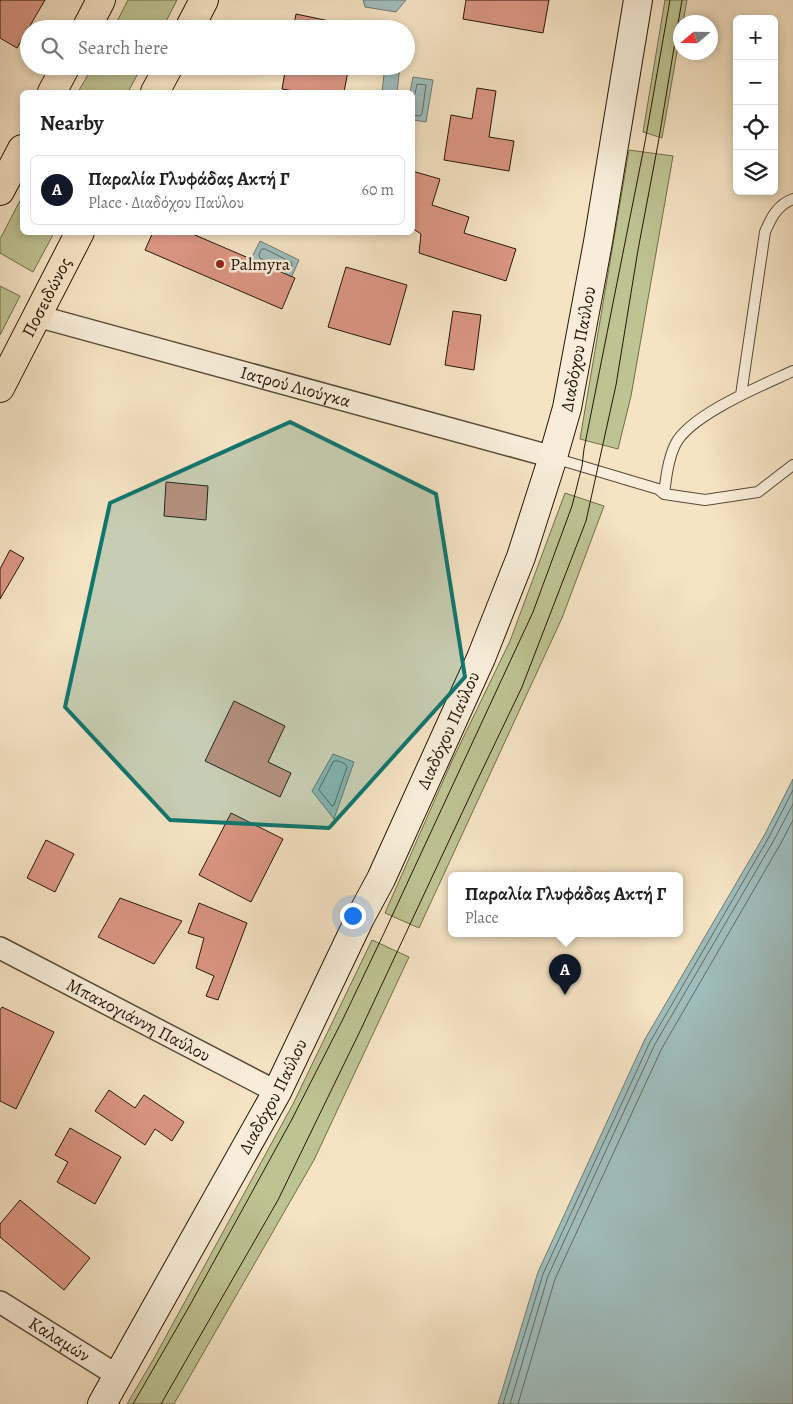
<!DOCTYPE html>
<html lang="en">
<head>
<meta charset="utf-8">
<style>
  body { margin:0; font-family:Alegreya,serif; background:#f2f2f2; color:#222 }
  .controls { position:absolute; right:15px; top:15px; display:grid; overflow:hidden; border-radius:8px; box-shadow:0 2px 8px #0003 }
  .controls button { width:45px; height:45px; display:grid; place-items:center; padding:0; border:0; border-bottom:1px solid #e0e0e0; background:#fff; color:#222; font:25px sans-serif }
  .compass { position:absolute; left:673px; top:15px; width:45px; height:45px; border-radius:50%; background:#fff; box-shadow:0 2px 8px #0003; rotate:250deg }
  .you { position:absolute; left:352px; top:915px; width:18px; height:18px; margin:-12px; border:4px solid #fff; border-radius:50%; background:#1a73e8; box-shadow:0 0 0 8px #1a73e833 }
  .badge { display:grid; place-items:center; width:32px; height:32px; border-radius:50%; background:#111827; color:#fff; font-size:16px; font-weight:700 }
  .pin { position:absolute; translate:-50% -41px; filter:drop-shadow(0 1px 2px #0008) }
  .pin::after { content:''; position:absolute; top:26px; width:18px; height:15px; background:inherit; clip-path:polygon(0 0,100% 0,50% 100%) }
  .popup { position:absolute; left:448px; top:872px; width:235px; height:65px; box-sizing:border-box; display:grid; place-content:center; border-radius:8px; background:#fff; filter:drop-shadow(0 1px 4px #0005); font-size:16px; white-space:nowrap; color:#767676 }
  .popup b { font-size:19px; color:#222 }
  .popup::after { content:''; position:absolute; left:50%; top:100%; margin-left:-10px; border:10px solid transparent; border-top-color:#fff }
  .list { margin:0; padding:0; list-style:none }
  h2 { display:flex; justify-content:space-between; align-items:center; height:65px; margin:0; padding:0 20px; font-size:21px }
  h2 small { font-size:16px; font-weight:400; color:#767676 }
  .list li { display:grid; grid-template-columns:32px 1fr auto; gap:15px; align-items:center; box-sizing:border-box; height:70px; margin:0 10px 10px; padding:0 10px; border:1px solid #e0e0e0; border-radius:8px }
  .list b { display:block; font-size:19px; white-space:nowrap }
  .list p { margin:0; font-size:16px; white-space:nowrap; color:#767676 }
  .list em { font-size:16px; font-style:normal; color:#767676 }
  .icon { flex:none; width:28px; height:28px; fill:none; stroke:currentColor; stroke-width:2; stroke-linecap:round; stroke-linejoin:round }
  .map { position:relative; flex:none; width:793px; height:1404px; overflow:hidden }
  .search { position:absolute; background:#fff; box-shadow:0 2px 8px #0003; left:20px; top:20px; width:395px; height:55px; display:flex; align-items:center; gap:12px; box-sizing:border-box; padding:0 18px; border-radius:28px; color:#767676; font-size:19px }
  .panel { position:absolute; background:#fff; box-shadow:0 2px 8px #0003; left:20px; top:90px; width:395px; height:145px; border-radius:8px }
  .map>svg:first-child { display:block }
</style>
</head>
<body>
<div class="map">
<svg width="793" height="1404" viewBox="0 0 793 1404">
  <rect width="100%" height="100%" fill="#f5e3c4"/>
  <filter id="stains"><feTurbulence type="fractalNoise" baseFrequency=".004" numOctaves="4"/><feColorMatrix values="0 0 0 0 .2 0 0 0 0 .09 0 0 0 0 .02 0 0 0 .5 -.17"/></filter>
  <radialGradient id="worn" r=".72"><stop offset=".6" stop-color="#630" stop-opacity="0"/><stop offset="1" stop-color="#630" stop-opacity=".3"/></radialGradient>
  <path fill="#bec392" stroke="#726d4d" d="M128,0h49l-15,29h-49z
    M665,0h22l-4,22h-3v13l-18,103 -19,-6z
    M93,66h49l-14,26h-50z
    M629,150l44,6 -42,240 -13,53 -38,-10z
    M22,197v35l32,1 -21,39 -33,-19v-14z
    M0,286l20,10 -20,39z
    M565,493l39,13 -42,112 -143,310 -34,-15 66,-150 59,-122z
    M372,940l37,17 -95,203 -140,244h-47l26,-44 140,-256z"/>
  <path fill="#9fbdbc" stroke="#6f7b74" d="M363,0h43l-10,12 -31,-5z
    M385,66h15l-3,26h-15z
    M413,77l20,3 -7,42 -13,-2 -1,-28h-2z
    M260,241l39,19 -8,18 -40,-19z
    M333,754l21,8 -20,57 -22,-28z
    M793,779v625h-295l40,-132 107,-233 120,-205z"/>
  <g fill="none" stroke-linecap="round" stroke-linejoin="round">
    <path stroke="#636a62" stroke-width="1" d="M412,97l3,-3 2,-10 9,1 -4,29 -2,2 -8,-1
      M262,249h3l26,13 1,2 -3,6h-3l-26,-12 -1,-3z
      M334,761c4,-1 12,2 13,6l-13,38 -2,1 -13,-16z
      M503,1404l40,-130 107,-232 119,-205 24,-47
      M510,1404l38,-128 107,-232 119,-204 19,-36
      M518,1404l37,-125 107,-231 119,-205 12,-23"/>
  </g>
  <path fill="#db9683" stroke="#271708" d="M0,0h45l-28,48 -17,-10z
    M466,0h83l-6,33 -80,-14z
    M296,14l62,13 -1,2h-64z
    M262,66h87l-5,26h-45l-17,-3 3,-17z
    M477,88l19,3 -7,46 25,4 -5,30 -65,-11 7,-45 21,4z
    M412,171l28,8 -8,26 37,12 -5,16 52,16 -10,32 -87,-28 2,-19 -9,-6z
    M153,232h35l107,46 -13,31 -137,-59z
    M346,267l61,18 -17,60 -62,-18z
    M453,311l28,4 -7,55 -29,-5z
    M166,482l42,4 -2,34 -42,-4z
    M10,550l14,8 -24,41v-30z
    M234,701l51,25 -17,36 23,11 -11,24 -75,-36z
    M231,813l52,26 -32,63 -52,-27z
    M46,840l28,14 -19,38 -28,-14z
    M120,898l62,23 -28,43 -56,-27z
    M199,903l48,20 -29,77 -12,-4 8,-20 -18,-8 8,-30 -16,-5z
    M2,1007l52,25 -38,77 -16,-8v-91z
    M109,1090l26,18 9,-13 40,27 -12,19 -17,-12 -10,16 -50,-34z
    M70,1128l51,29 -26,47 -38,-22 11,-20 -13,-7z
    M20,1200l70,58 -26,32 -64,-53v-13z"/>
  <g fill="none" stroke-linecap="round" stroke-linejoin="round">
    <g stroke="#5a4a37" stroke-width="12">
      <path id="lane" d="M741,395l24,-163c6,-14 12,-27 28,-33
        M554,458l104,31 6,5 41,6 53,-8 35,-27
        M664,494c2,-16 4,-34 11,-49 14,-30 88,-60 118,-74"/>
    </g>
    <g stroke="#5a4a37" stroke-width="24">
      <g id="street">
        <path id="s1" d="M37,316l516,141"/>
        <path id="s2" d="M0,948l277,144"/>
        <path id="s3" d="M0,1302l118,74"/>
      </g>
    </g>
    <g stroke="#271708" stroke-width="30">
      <g id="secondary">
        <path id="s4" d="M102,1404l175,-312 83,-174 21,-39 100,-221 40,-101 32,-100 14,-49 31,-166 40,-242"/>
      </g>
    </g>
    <g stroke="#271708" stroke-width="30">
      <g id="highway">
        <path d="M86,29l15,-29"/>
        <path d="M189,29l15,-29"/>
        <path d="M52,92l14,-26"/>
        <path d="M155,92l14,-26"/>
        <path d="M0,191l22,-42"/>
        <path id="s5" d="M0,388l80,-156"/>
      </g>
    </g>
    <use href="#lane" stroke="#f8edd9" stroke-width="10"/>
    <use href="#street" stroke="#f8edd9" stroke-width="21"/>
    <use href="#secondary" stroke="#f8edd9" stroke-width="28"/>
    <use href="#highway" stroke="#f5e3c4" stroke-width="28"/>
    <path stroke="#271708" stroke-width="1" d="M133,1404l57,-99 101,-184 52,-102 42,-88 148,-319 39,-106 10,-40 2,-17 61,-307 25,-142
      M161,1404l117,-204 84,-173 114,-244 46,-96 64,-166 30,-136 22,-135 20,-106 24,-144"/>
  </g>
  <path fill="#0f766e" fill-opacity="0.2" stroke="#0f766e" stroke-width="4" stroke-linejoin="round" d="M290,422l146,72 29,183 -136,151 -159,-8 -105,-113 45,-204z"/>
  <circle fill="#8f2418" stroke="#f8edd9" stroke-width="2" cx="220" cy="264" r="5"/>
  <g text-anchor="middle" stroke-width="5" stroke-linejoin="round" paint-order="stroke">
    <g font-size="18" fill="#271708" stroke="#f8edd9" text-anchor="start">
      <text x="230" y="270">Palmyra</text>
    </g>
    <g font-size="18" fill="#271708" stroke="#f8edd9">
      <text dy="6" stroke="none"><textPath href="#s5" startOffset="102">Ποσειδώνος</textPath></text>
      <text dy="6" stroke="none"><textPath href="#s4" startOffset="1162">Διαδόχου Παύλου</textPath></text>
      <text dy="6" stroke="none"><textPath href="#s1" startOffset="268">Ιατρού Λιούγκα</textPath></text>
      <text dy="6" stroke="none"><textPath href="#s4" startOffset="758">Διαδόχου Παύλου</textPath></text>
      <text dy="6" stroke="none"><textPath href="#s2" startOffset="156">Μπακογιάννη Παύλου</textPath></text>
      <text dy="6" stroke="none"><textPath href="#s4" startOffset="352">Διαδόχου Παύλου</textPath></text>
      <text dy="6" stroke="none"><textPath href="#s3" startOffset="70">Καλαμών</textPath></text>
    </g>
  </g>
  <rect width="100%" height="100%" filter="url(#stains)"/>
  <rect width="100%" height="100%" fill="url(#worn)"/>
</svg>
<div class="controls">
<button>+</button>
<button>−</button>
<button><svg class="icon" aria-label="locate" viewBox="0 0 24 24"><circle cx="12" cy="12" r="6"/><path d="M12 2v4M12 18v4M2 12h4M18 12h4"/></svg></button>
<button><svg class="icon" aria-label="layers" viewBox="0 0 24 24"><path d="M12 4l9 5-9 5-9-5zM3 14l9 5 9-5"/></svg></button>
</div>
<svg class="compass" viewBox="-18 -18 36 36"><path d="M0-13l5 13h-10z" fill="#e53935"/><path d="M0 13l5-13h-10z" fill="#767676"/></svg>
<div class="you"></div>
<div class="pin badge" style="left:565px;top:995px">A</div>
<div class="popup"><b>Παραλία Γλυφάδας Ακτή Γ</b>Place</div>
<div class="search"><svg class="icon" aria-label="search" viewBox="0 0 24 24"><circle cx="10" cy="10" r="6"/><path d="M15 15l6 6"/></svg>Search here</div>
<section class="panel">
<h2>Nearby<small></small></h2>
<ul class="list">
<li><span class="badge">A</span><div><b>Παραλία Γλυφάδας Ακτή Γ</b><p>Place · Διαδόχου Παύλου</p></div><em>60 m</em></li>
</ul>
</section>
</div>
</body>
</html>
